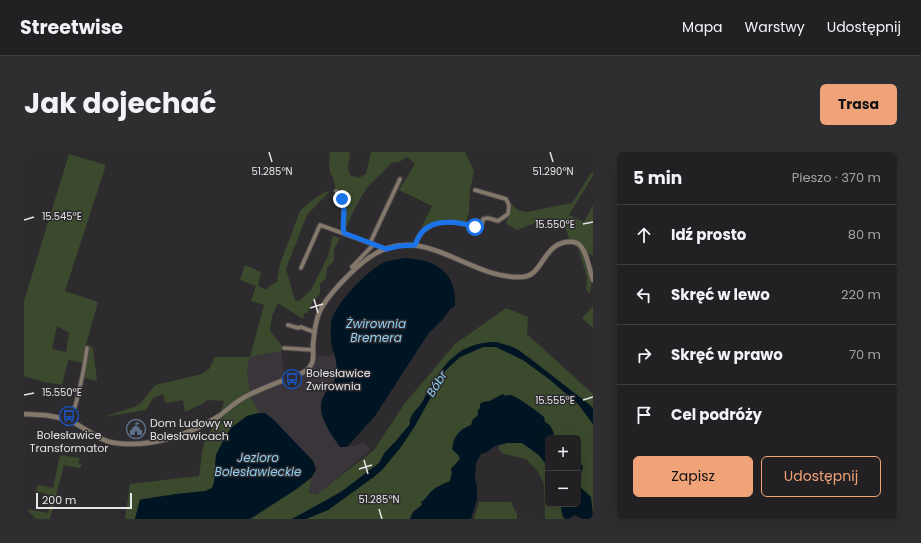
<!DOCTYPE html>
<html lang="pl">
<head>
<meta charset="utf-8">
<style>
  body { margin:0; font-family:Poppins,sans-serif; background:#2e2d2f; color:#f1f3f6 }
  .controls { position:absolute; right:12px; bottom:12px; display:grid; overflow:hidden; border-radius:6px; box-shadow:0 4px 16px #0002 }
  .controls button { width:36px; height:36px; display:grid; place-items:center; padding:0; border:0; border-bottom:1px solid #3f3e40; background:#222022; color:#f1f3f6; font:20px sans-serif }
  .scale { position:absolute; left:12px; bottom:10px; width:96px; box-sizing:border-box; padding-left:4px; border:2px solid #e5e4e6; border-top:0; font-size:11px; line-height:14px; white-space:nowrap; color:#e5e4e6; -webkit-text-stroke:3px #2d2b2e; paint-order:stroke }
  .stop { position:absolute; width:12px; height:12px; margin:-9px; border:3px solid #1a73e8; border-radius:50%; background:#fff }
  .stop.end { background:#1a73e8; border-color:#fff; box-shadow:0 1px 4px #0008 }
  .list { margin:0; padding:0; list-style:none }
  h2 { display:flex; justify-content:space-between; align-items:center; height:52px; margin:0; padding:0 16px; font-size:17px }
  h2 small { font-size:13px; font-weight:400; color:#a2a3a5 }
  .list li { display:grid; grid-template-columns:26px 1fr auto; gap:12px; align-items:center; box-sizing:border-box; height:60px; padding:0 16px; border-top:1px solid #3f3e40 }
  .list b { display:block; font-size:15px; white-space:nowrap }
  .list em { font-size:13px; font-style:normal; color:#a2a3a5 }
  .actions { display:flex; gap:8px; padding:12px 16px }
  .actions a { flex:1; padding:9px 0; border:1px solid #f0a378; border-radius:6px; text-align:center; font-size:14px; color:#f0a378 }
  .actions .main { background:#f0a378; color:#111 }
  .icon { flex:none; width:22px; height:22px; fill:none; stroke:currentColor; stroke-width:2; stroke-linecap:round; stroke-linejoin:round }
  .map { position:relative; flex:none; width:569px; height:367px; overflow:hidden; border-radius:6px }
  header { display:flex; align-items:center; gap:24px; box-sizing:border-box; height:56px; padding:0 20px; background:#222022; border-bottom:1px solid #3f3e40 }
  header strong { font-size:19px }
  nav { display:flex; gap:22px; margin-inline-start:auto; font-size:14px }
  .intro { display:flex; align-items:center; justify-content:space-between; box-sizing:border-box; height:96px; padding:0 24px }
  h1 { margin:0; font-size:28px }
  .button { padding:10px 18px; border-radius:6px; background:#f0a378; color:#111; font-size:14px; font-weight:700 }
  main { display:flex; gap:24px; padding:0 24px }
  aside { flex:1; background:#222022; border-radius:6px; box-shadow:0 4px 16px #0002 }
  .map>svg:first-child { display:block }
</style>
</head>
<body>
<header>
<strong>Streetwise</strong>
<nav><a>Mapa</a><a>Warstwy</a><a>Udostępnij</a></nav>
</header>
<div class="intro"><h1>Jak dojechać</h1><a class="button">Trasa</a></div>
<main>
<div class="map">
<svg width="569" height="367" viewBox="0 0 569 367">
  <rect width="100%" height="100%" fill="#2d2b2e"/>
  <path fill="#3a353b" d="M257,199l4,29 24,-11 4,-12 23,-2v19l-2,9 -6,5 12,59h7l17,-4 7,7 -55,45 -7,-2 2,-15 5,-8 -3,-9 -48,-48h-6l-9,-18 -3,-27 3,-11z"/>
  <path fill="#3b4a2d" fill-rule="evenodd" d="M306,0h20l-2,16 2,7 9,3 7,-4 5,-22h94l9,19 -4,19 -1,22 -3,11c-13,-2 -32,0 -45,5l11,-22 -33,-16 16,-26 -8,-7 -8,5 -8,1c-7,10 -17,16 -24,25 -10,14 -17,30 -23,45v-30l-8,-12 -3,-14 -3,-4 -1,-11z
    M45,2l37,11 -41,126 33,11 -11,39 -4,22 -15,-3 -6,25 -18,-3 -20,-6v-75zM33,174l12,7 -3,19 -14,-3z
    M569,18v6l-24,39 15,7 9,-17v50l-6,-1c4,13 6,27 3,40l-4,-4 1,-13 -9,-29 -7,-4 -8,-22 -15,-4 -31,12 -11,-6 5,-20 7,6 9,2 45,-9z
    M306,39l-23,24 -21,54 9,31 4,1 12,-11 17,-34 5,-20 7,2 -6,11v12l-7,7 -1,10 -6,6v10l-8,9 -5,11 -3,-1 -1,6 -25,-16 -6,13 -2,15 13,16 -2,4 -31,6 -3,11 3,27 9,18 -12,3 -16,12 -15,27 -2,27 -2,6 -7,3 -29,3 -36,5 -5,20h-10l5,-35 69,-8c2,-10 2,-22 5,-32 6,-16 17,-26 20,-43l-17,-1 -3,3 -19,9 -2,-12 -18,3 -2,-9 -10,4 -7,12 -43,7 31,-10 7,-4 14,-18 47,-11 7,-5 6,-12h35l14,-52 -13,-4 5,-15 -16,-6 5,-15 16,7 -3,14 9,4 1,-3 9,-5 3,-18 20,-53 11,-10 12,-8z
    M569,154v22l-11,-10z
    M482,156l22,9 -1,17 66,60v14l-63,-50 -30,-15h-17l-20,6 -17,14 -17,25 -7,14 -10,13 -3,5 1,4 -14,17 -10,11 -7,11 -31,24 -21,13 -35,19h-42l45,-29 16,-12 -2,15 7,2 58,-45 31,-47 50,-59z
    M65,193l4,3 4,33 -13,-3z
    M459,195h13l27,13 26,19 29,25 15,20v89l-2,-16 -11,-10 -1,-9 3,-5 -4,-14v-21h-24v-6l-4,-7 -5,-3 -6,-9 -20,-14 -10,-4 -13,2 -7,4 -6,1 -3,2c1,10 -6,13 -9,21l-9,4 -9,11 7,19 -9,10 1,4 -2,8c-7,3 -15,6 -20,12 -3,3 -5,7 -9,9l1,3 -9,7 -3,7h-104l22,-9 47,-34 71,-107 14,-12z
    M483,291h15l16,12 6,5 4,7v37h12c3,5 0,10 5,15h-20l-1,-34 -7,-15 -11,-11 -22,-5 -5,-4v-5z
    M36,303l20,3 -2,5 4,1 -2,4 -16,-3 -14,54h-14l-10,-10 22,4 4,-17 -16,-5 2,-6 15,3z
    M455,350h32l6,13v4h-43z"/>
  <path fill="#001523" d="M382,106c30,2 51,14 49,48l-5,3 -6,9 -16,16 -53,82 -28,31h-7c-10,-14 -26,-35 -16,-52 5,-9 11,-11 12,-21 2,-12 -1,-16 -4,-27 -2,-7 -1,-17 -1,-24 2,-17 38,-55 54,-61 6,-2 14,-3 21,-4z
    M472,190l17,5 7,4 70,54 3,3v16l-15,-20 -29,-25 -26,-19 -27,-13h-13l-23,10 -14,13 -31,56 -14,21 -19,23 -7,6 -47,34 -22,9h-14l49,-27 38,-29 6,-11 11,-11 14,-17c-1,-10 9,-15 13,-23 18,-32 32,-59 73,-59z
    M479,242l2,2c2,0 4,-1 6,-1 8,3 26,16 33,22l1,5c8,5 7,7 9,16h-6v29l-10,-13 -16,-11h-15l-12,3 -8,6 -6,2 -5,9 -1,16 2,8v12l-6,20h-61l3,-7 9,-7 -1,-3c4,-2 6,-6 9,-9 5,-6 13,-9 20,-12l2,-8 -1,-4 9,-10 -1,-3 -7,-7c2,-13 7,-19 19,-24l2,-6 5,-3v-6l2,-2v-4c4,-3 5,-2 10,-3 3,-1 8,-5 13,-7z
    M235,261h6l8,6 40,42 3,9 -5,8 -16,12 -45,29h-115l5,-19 36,-6 29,-3 7,-3 2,-6 2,-27 10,-20 5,-7 16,-12z
    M554,307l5,8 -4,11 1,9 11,10 2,22h-11l-7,-4 -7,4h-3c-5,-5 -2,-10 -5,-15h18z"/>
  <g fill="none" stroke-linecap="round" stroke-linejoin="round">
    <g stroke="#4a494b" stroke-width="5.5">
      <path id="minor" d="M312,39c14,11 5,28 8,42
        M346,91l30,-64
        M391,93c2,-5 4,-10 8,-14 14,-14 40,-9 56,-3l3,-3 1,-6 5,-1 10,3 10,-7 1,-9 -3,-6 -31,-9
        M328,115l22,-23
        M277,116l19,-43 66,24
        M264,173l10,3 3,-1 13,5
        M260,196l29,2
        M47,269c7,-24 13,-48 16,-73"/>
    </g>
    <g stroke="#4a494b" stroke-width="6">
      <path id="tertiary" d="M0,262c16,1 33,1 48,8 14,6 27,19 43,21 35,5 74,-8 104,-27 7,-5 14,-12 21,-16 17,-11 43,-19 62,-27 4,-2 8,-5 10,-10 2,-5 1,-12 1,-18 1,-11 2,-22 6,-32 7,-17 35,-45 51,-56 52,-37 99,23 152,20 23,-1 20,-38 52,-35 12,1 15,28 19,38"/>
    </g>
    <use href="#minor" stroke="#84786b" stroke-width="3.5"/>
    <use href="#tertiary" stroke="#84786b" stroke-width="4.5"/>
  </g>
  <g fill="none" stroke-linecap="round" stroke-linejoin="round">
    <path stroke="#1a73e8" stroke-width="5" d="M318,47c5,11 -1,23 2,34l42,16 13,-3 16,-1c2,-5 4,-10 8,-14 13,-13 37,-9 52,-4"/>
  </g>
  <path fill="none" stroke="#e5e4e6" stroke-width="1.5" d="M245,0l3,10M526,0l3,10M0,68l10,-3M559,72l10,-2M290,147l4,14M286,156l13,-4M0,243l10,-2M559,248l10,-3M340,308l4,14M335,317l13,-4M355,357l3,10"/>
  <defs>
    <g id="bus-ring" transform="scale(1)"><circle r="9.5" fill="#2d2b2e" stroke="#1a4fb4" stroke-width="1.5"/><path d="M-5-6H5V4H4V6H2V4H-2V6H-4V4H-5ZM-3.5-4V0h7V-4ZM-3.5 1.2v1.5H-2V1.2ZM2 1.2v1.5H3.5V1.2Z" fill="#1a4fb4"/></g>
    <g id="civic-ring" transform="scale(1)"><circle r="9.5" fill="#2d2b2e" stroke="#5c6f8a" stroke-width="1.5"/><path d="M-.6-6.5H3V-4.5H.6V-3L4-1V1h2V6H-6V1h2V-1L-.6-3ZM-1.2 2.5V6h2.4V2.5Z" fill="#5c6f8a"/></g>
  </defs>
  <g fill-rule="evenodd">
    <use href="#bus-ring" x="268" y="227"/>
    <use href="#bus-ring" x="45" y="264"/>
    <use href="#civic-ring" x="112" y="277"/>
  </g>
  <g text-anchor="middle" stroke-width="3" stroke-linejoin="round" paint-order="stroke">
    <g font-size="11" fill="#e5e4e6" stroke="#2d2b2e" text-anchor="start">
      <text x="282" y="225">Bolesławice<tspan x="282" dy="13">Żwirownia</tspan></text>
      <text x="126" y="275">Dom Ludowy w<tspan x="126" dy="13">Bolesławicach</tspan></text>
      <text x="45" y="287" text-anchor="middle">Bolesławice<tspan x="45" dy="13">Transformator</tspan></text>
    </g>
    <g font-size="12" font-style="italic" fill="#8ecef3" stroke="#2d2b2e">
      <text x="352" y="176">Żwirownia<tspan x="352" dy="14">Bremera</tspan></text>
      <text transform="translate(413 232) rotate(-58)" y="4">Bóbr</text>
      <text x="234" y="310">Jezioro<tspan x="234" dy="14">Bolesławieckie</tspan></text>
    </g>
  </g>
  <g font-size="10" text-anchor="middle" fill="#e5e4e6" stroke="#2d2b2e" stroke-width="3" stroke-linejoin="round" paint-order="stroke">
    <text x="248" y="23">51.285°N</text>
    <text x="529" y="23">51.290°N</text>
    <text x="38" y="68">15.545°E</text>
    <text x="531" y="76">15.550°E</text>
    <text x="38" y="244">15.550°E</text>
    <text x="531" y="252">15.555°E</text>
    <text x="355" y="351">51.285°N</text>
  </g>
</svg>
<div class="controls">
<button>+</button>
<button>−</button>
</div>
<div class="scale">200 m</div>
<div class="stop" style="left:451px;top:75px"></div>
<div class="stop end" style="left:318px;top:47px"></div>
</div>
<aside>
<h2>5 min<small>Pieszo · 370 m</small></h2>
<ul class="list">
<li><svg class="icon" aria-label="ahead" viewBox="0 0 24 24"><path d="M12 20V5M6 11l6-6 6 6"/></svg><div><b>Idź prosto</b></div><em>80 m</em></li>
<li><svg class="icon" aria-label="left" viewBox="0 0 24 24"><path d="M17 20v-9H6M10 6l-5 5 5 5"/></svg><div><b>Skręć w lewo</b></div><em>220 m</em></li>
<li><svg class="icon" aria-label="right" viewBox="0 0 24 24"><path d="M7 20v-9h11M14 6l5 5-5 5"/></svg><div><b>Skręć w prawo</b></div><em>70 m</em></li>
<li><svg class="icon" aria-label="arrive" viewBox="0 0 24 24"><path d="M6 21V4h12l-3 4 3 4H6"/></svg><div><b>Cel podróży</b></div></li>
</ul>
<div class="actions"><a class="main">Zapisz</a><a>Udostępnij</a></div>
</aside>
</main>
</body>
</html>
